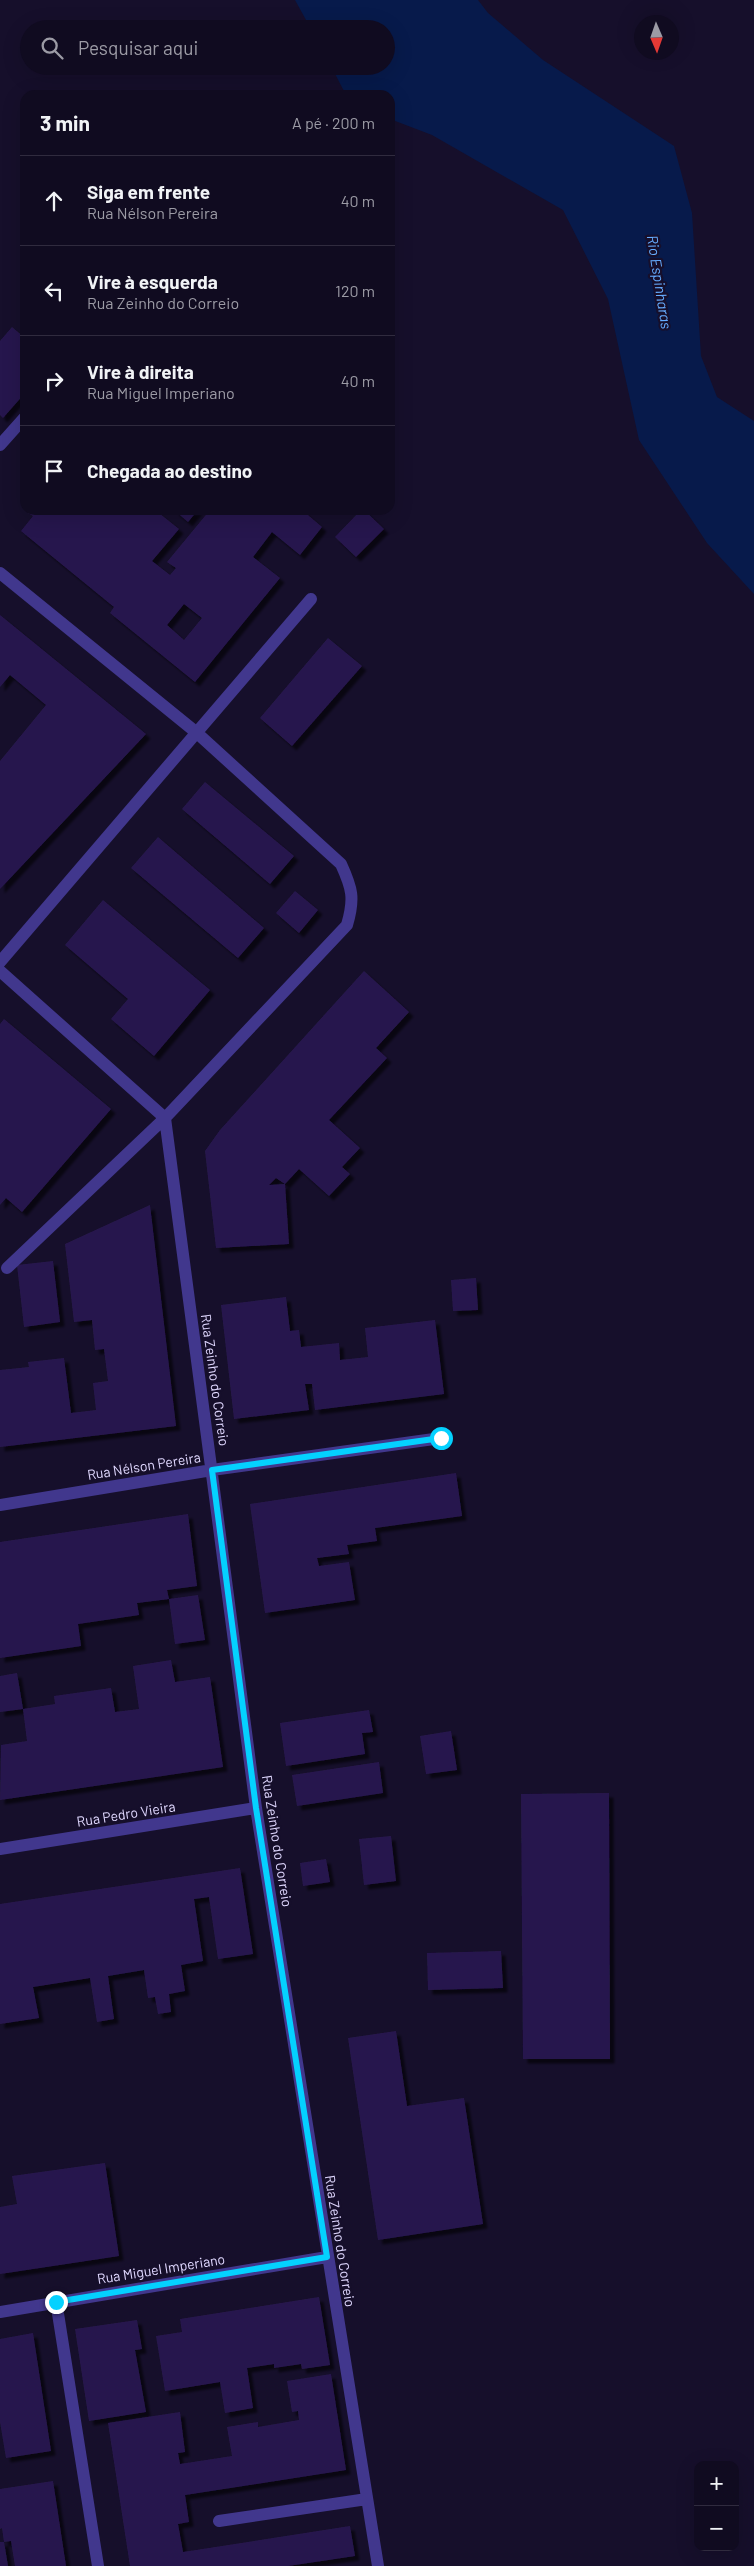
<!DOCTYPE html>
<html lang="pt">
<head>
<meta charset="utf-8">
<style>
  body { margin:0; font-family:Barlow,sans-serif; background:#191429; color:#f1f3f6 }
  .controls { position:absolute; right:15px; bottom:15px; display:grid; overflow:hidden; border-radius:10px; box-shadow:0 5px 20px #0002 }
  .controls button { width:45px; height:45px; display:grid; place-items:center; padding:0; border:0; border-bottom:1px solid #302b3e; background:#100b20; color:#f1f3f6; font:25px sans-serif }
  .compass { position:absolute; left:634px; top:15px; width:45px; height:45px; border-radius:50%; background:#100b20; box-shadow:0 5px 20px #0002; rotate:178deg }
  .stop { position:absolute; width:15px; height:15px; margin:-11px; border:4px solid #04d1ff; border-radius:50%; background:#fff }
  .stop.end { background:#04d1ff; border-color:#fff; box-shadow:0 1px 5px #0008 }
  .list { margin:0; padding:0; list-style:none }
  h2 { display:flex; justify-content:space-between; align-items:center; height:65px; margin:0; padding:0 20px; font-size:21px }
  h2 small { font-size:16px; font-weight:400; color:#9c9ba5 }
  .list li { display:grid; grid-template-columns:32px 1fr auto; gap:15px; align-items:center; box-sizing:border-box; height:90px; padding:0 20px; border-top:1px solid #302b3e }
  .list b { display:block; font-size:19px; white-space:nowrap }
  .list p { margin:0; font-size:16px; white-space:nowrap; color:#9c9ba5 }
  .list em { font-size:16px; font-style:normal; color:#9c9ba5 }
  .icon { flex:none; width:28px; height:28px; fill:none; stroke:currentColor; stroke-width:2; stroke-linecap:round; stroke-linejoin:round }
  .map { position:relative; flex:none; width:754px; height:2566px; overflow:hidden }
  .search { position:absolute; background:#100b20; box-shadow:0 5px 20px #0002; left:20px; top:20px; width:375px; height:55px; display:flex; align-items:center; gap:12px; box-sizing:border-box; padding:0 18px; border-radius:28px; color:#9c9ba5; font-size:19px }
  .panel { position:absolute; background:#100b20; box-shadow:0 5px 20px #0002; left:20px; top:90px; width:375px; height:425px; border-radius:15px }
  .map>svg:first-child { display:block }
</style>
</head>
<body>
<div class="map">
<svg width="754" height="2566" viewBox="0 0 754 2566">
  <defs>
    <filter id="shadow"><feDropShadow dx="4.5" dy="4.5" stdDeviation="1" flood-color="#0009"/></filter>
  </defs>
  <rect width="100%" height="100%" fill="#160f2b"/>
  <path fill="#071a4b" d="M295,0h183l10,13 55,47 131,86 18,67 9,143 16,41 37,24v173l-47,-51 -68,-103 -31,-141 -45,-89 -131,-75 -42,-16v-24h-44l-15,-29h55v-37h-75z"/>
  <path fill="#28194d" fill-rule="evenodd" filter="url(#shadow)" d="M12,327l13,11v55l-22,25 -3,-3v-74z
    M31,510h124l24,19 -27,32 18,14 6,-7 -9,-6 43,-52h92l20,17 -22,28 -28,-23 -19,25 27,21 -85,104 -85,-69 4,-6 -93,-76 12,-15 -5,-3zM184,604l18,14 -18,22 -17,-15z
    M174,510h24l-10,12z
    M361,510h3l20,19 -28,28 -21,-20z
    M0,615l146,119 -146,155v-128l46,-56 -36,-30 -10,12z
    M328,638l34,28 -70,80 -32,-28z
    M205,782l89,74 -24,28 -88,-75z
    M158,837l106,91 -26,30 -107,-90z
    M295,891l23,19 -19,23 -23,-20z
    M103,900l107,90 -56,66 -43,-37 17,-20 -63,-54z
    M364,971l45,41 -33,36 11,10 -58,62 31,28 -18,19 8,7 -21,22 -30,-27 -14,15 4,60 -73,4 -11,-97 15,-21zM276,1178l9,6 -16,1z
    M4,1019l107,90 -89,103 -16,-14 -6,7v-181z
    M150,1205l26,221 -176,21v-77l29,-3 -1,-5 36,-4 7,55 25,-3 -3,-27 15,-2 -4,-32 -9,1 -3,-30 -18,2 -9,-78z
    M53,1261l7,61 -36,5 -7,-62z
    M476,1278l2,32 -25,1 -2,-31z
    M286,1297l4,34 9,-1 2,17 38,-4 1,17 28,-3 -3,-29 70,-8 9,74 -129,16 -3,-26h-7l4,26 -75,9 -13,-114z
    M456,1473l6,43 -87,12 2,13 -30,4 2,9 -32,4 2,8 30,-4 6,38 -90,13 -15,-109z
    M188,1514l9,72 -30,4 2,9 -32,4 2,12 -61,9 3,22 -81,12v-116z
    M198,1595l7,45 -30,4 -6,-45z
    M171,1660l4,22 35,-5 13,90 -223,33 1,-55 26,-4 -4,-32 32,-5 -1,-8 57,-8 4,24 24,-3 -6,-43z
    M17,1673l6,36 -23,3v-36z
    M369,1710l4,22 -11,1 3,21 -79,12 -6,-43z
    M451,1731l6,39 -31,4 -6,-38z
    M379,1762l4,31 -86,13 -5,-31z
    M609,1793l1,266h-87l-2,-265z
    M391,1836l5,45 -32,4 -5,-46z
    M326,1859l4,23 -27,4 -3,-23z
    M240,1868l13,86 -35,5 -9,-62 -15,2 9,62 -22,4 4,26 -16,3 2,18 -13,2 -3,-17 -7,1 -4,-28 -36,6 6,43 -17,3 -7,-44 -57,9 6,31 -39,6v-120z
    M501,1951l2,37 -75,2 -1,-37z
    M396,2031l11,75 57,-8 19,126 -105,16 -30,-202z
    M105,2163l14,93 -119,18v-67l17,-3 -5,-28z
    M319,2297l11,68 -28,4 -1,-5 -27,4v-4l-27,4 6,40 -28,5 -5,-31 -55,9 -9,-55 26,-4 -2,-13z
    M137,2320l5,29 -7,1 11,62 -57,9 -14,-92z
    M33,2333l18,118 -45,7 -6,-36v-83z
    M331,2374l15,96 -161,25 4,27 -11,2 5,28 167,-26 5,30 -67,10h-158l-22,-143 72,-11 5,40 -7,1 2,11 52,-8 -5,-29 31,-5v5l41,-7 -1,-9 -6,1 -5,-31z
    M53,2481l13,85h-51l-4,-25 -7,1 4,24h-8v-24h4l-2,-14 -2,1v-40z"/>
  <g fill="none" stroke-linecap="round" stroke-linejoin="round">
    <path stroke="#41378d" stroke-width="12" d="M0,445l25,-28
      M0,573l197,160 144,131c11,24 14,34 6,61l-182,193 -158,150
      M0,962l311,-363
      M0,971l165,147 91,690 122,758
      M0,1505l212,-35 229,-32
      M0,1849l256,-41
      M56,2301l42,265
      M0,2312l327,-55
      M219,2521l148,-22"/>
  </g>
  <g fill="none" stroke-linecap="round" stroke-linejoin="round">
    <path stroke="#04d1ff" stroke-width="6" d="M56,2302l271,-45 -71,-449 -44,-338 229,-32"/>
  </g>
  <g text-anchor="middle" stroke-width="4.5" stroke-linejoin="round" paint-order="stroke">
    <g font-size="14" fill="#e0d8ff" stroke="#160f2b">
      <text transform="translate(215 1380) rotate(82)" y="5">Rua Zeinho do Correio</text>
      <text transform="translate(144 1466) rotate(-9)" y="5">Rua Nélson Pereira</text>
      <text transform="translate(126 1814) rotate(-9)" y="5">Rua Pedro Vieira</text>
      <text transform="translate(277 1841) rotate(81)" y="5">Rua Zeinho do Correio</text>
      <text transform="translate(340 2241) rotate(81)" y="5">Rua Zeinho do Correio</text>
      <text transform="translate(161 2269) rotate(-9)" y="5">Rua Miguel Imperiano</text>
    </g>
    <g font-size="15" font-style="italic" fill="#66acff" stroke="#160f2b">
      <text transform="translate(659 282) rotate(81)" y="5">Rio Espinharas</text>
    </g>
  </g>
</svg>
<div class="controls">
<button>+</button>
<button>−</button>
</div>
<svg class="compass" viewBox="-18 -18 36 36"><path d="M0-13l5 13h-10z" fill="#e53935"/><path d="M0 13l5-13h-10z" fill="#9c9ba5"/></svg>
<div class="stop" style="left:441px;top:1438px"></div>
<div class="stop end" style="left:56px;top:2302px"></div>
<div class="search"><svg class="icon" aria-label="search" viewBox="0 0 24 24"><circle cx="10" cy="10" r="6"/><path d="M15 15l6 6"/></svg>Pesquisar aqui</div>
<section class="panel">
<h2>3 min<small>A pé · 200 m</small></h2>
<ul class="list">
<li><svg class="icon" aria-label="ahead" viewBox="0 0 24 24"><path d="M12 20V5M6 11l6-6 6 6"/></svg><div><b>Siga em frente</b><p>Rua Nélson Pereira</p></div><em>40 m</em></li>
<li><svg class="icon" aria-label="left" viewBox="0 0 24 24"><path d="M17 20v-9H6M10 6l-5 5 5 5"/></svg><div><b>Vire à esquerda</b><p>Rua Zeinho do Correio</p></div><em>120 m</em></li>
<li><svg class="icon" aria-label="right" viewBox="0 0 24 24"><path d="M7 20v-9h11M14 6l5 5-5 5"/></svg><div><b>Vire à direita</b><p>Rua Miguel Imperiano</p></div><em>40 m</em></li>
<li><svg class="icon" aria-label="arrive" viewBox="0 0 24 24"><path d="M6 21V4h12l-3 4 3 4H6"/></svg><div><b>Chegada ao destino</b></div></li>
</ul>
</section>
</div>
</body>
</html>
